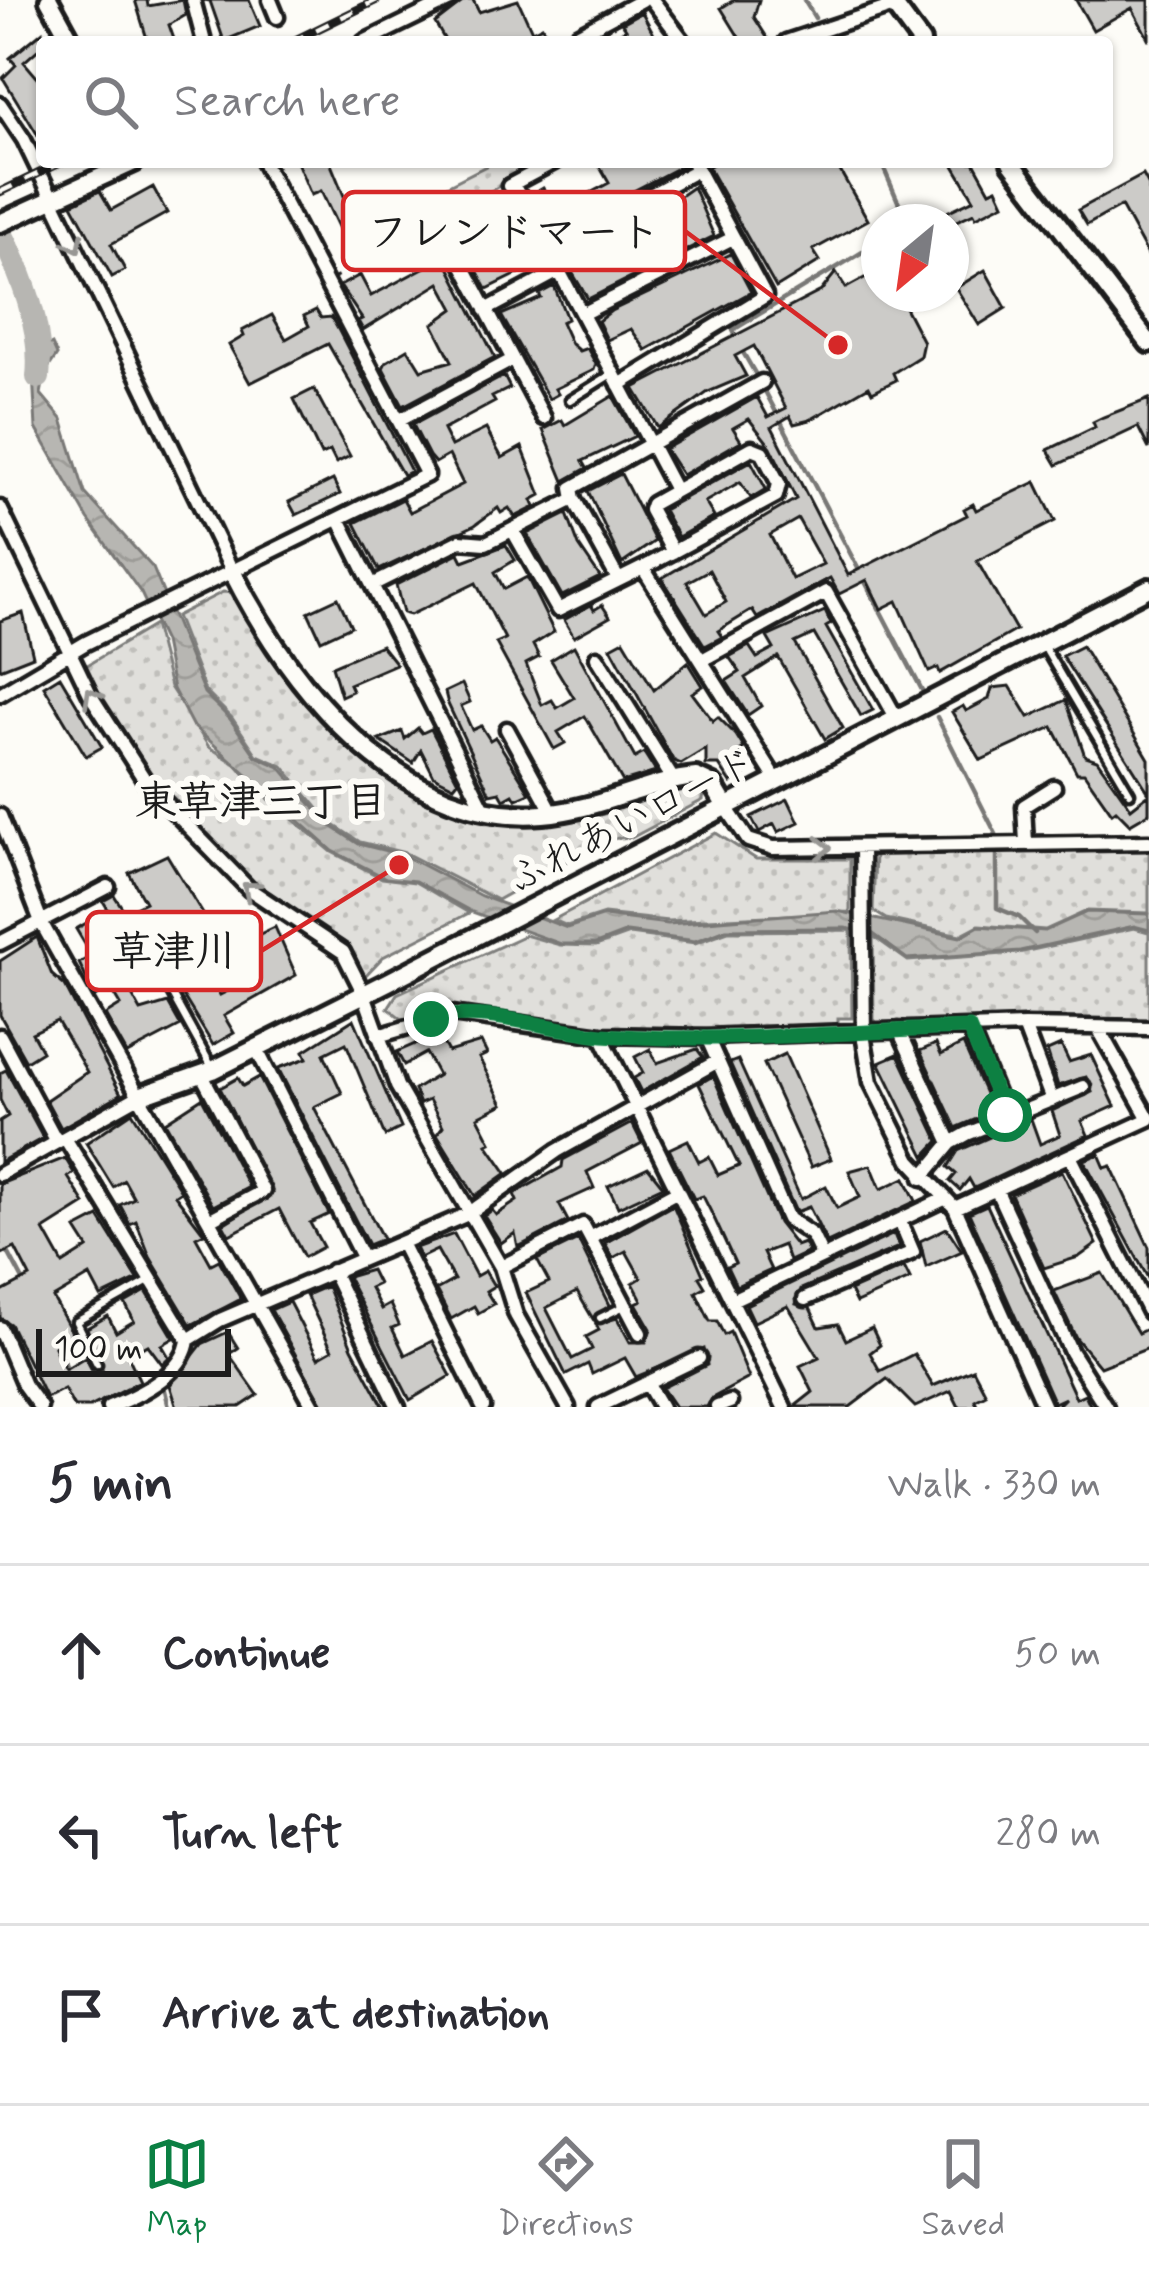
<!DOCTYPE html>
<html lang="en">
<head>
<meta charset="utf-8">
<style>
  body { margin:0; font-family:Mynerve,"Klee One",sans-serif; background:#f7f7f7; color:#2b2b33 }
  .compass { position:absolute; left:861px; top:204px; width:108px; height:108px; border-radius:50%; background:#fff; box-shadow:0 3px 9px #0004; rotate:209deg }
  .scale { position:absolute; left:36px; bottom:30px; width:195px; box-sizing:border-box; padding-left:12px; border:6px solid #1c1c1c; border-top:0; font-size:33px; line-height:42px; white-space:nowrap; color:#1c1c1c; -webkit-text-stroke:9px #fdfcf7; paint-order:stroke }
  .stop { position:absolute; width:36px; height:36px; margin:-27px; border:9px solid #0b8043; border-radius:50%; background:#fff }
  .stop.end { background:#0b8043; border-color:#fff; box-shadow:0 3px 12px #0008 }
  .list { margin:0; padding:0; list-style:none }
  h2 { display:flex; justify-content:space-between; align-items:center; height:156px; margin:0; padding:0 48px; font-size:51px }
  h2 small { font-size:39px; font-weight:400; color:#7c7c81 }
  .list li { display:grid; grid-template-columns:78px 1fr auto; gap:36px; align-items:center; box-sizing:border-box; height:180px; padding:0 48px; border-top:3px solid #e1e1e2 }
  .list b { display:block; font-size:45px; white-space:nowrap }
  .list em { font-size:39px; font-style:normal; color:#7c7c81 }
  .icon { flex:none; width:66px; height:66px; fill:none; stroke:currentColor; stroke-width:2; stroke-linecap:round; stroke-linejoin:round }
  .map { position:relative; flex:none; width:1149px; height:1407px; overflow:hidden }
  .search { position:absolute; background:#fff; box-shadow:0 3px 9px #0004; left:36px; right:36px; top:36px; height:132px; display:flex; align-items:center; gap:30px; box-sizing:border-box; padding:0 42px; border-radius:12px; color:#7c7c81; font-size:45px }
  .sheet { height:696px; background:#fff }
  nav { display:flex; justify-content:space-around; align-items:center; box-sizing:border-box; height:168px; border-top:3px solid #e1e1e2; background:#fff; font-size:33px; color:#7c7c81 }
  nav a { display:grid; justify-items:center; gap:6px }
  nav .on { color:#0b8043 }
  .map>svg:first-child { display:block }
</style>
</head>
<body>
<div class="map">
<svg width="1149" height="1407" viewBox="0 0 1149 1407">
  <defs>
    <pattern id="grass-dots" width="8" height="8" patternUnits="userSpaceOnUse" patternTransform="scale(3)"><rect width="8" height="8" fill="#e0dfdb"/><path d="M2 2h.1M6 6h.1" fill="none" stroke="#c0bfbb" stroke-width="1.8" stroke-linecap="round"/></pattern>
    <pattern id="water-waves" width="16" height="10" patternUnits="userSpaceOnUse" patternTransform="scale(3)"><rect width="16" height="10" fill="#b7b6b2"/><path d="M0 5q4-4 8 0t8 0" fill="none" stroke="#9d9c98"/></pattern>
  </defs>
  <rect width="100%" height="100%" fill="#fdfcf7"/>
  <filter id="ink" filterUnits="userSpaceOnUse"><feTurbulence type="fractalNoise" baseFrequency=".00833" numOctaves="2"/><feDisplacementMap in="SourceGraphic" scale="24" xChannelSelector="R" yChannelSelector="G"/><feConvolveMatrix kernelMatrix="1 2 1 2 8 2 1 2 1" color-interpolation-filters="sRGB"/></filter>
  <g filter="url(#ink)">
    <path fill="url(#grass-dots)" stroke="#7e7e7c" stroke-width="3" d="M494,162h19l7,12 -74,43 -13,-24z
      M223,592l10,1c74,128 206,260 367,222 31,-7 75,-39 105,-26l-2,11 -70,37 -26,2 -110,61 -92,-47 -45,-11 -31,-20 -46,-56 -26,-11 -25,-37 -27,-27 -29,-75z
      M154,625l16,62 39,60 27,17 22,26 74,62 50,26 33,4 54,31 -86,44 -19,20c-25,-51 -96,-78 -138,-117 -60,-54 -102,-124 -142,-193z
      M716,833l40,26h94v53l-182,9 -64,-7 -37,12 -14,-6z
      M1149,848v65l-62,-2 -42,19 -66,-5 -19,10 -74,-16 -13,-8 2,-59z
      M1134,928l15,4v89l-271,4 -4,-6 -1,-83 35,25 110,-8z
      M851,930l1,88h-14v6l-214,6 -154,-21 -68,10 -14,-11 9,-14 128,-59 35,10 36,1 33,-12 66,9 33,-12z"/>
    <path fill="url(#water-waves)" stroke="#797876" stroke-width="3" d="M52,344l5,11 -12,18 -4,21 21,25 23,74 68,75 51,125 26,26 26,37 24,11 48,57 31,20 44,11 78,41 86,32 37,-12 64,8 169,-13 123,26 19,-11 66,5 42,-19 62,2v16l-15,-4 -114,25 -113,8 -35,-26 -27,-5 -119,1 -31,12 -68,-9 -31,12h-35l-89,-32 -57,-31 -29,-3 -53,-27 -141,-126 -19,-36 -9,-47 -23,-49 -53,-74 -52,-91 -4,-73z"/>
    <g fill="none" stroke-linecap="round" stroke-linejoin="round">
      <path stroke="#797876" stroke-width="4.5" d="M804,0l11,18
        M881,162l26,60
        M737,339l-4,-9 146,-88
        M741,349l15,26
        M766,393l157,299
        M937,717l60,119
        M997,852v56l22,9 16,16
        M0,1237l25,47
        M55,1342l13,28
        M156,1387l8,-1 5,21
        M125,1407l12,-6"/>
      <path stroke="#b7b6b2" stroke-width="24" d="M0,231c22,44 43,96 38,146"/>
    </g>
    <path fill="#cccbc8" stroke="#1c1c1c" stroke-width="3" fill-rule="evenodd" d="M135,0h12l1,6 35,-6 3,15 -17,10 6,17h-27z
      M204,0h45l11,26 -36,15 -14,-40z
      M465,0h8l6,12 39,-12 14,31 10,-5 8,16h-104l-11,-19z
      M734,0h25l-5,17 16,25h-28l-21,-34z
      M1076,0h73v40l-17,-32 -39,22z
      M642,12l16,30h-56l24,-13 -4,-6z
      M42,32v14l-18,16 18,21v59l-39,-64 13,-13 -6,-7z
      M297,162h33l35,85 -14,7 -30,-63 -10,4z
      M597,162h86v3l-132,69 -20,-39 12,-7 13,23 53,-28z
      M716,162h119l33,58 -55,30 7,11 -44,27 -68,-121z
      M952,162h22l16,29 7,-3 7,15 -28,14 -2,-4 -20,9h-28l48,-23z
      M1143,175l6,11v71l-28,-51 -34,19 -9,-15z
      M153,187l14,26 -56,31 14,26 -13,7 -40,-73 28,-13 11,19z
      M693,187l21,49 -126,63 -22,-37 52,-26 3,-12 39,-14z
      M523,232l19,30 -55,27 -15,-28z
      M731,254l20,38 -105,58 -15,-21 -24,11 -9,-19 13,-10z
      M444,257l51,100 -92,49 -20,-38 3,-6 22,-13 13,21 31,-9 -19,-37 21,-15 -14,-26 -77,47 -5,-9 4,-2 -22,-33 20,-11 11,21z
      M879,270v24h19l25,48 -3,14 -27,17 3,7 -24,12 -3,-6 -59,34 -16,4 -4,-8 -18,11 76,148 119,-60 -3,-6 9,-5 3,6 60,-28 19,39 -78,40 39,69 -76,43 -2,-5 -9,4 -32,-71 -16,8 -14,-29 -28,14 -9,-16 -73,40 -5,-8 -34,21 4,6 -17,9 -43,-68 134,-79 -25,-52 -22,-28 -16,9 8,13 -59,34 -17,-26 92,-52 11,20 18,-9 -32,-62 -19,10 11,20 -38,16 -50,36 -24,-40 187,-97 15,-19 10,16zM798,519l25,45 -31,15 -22,-44zM709,570l17,32 -20,12 -19,-32z
      M985,270l21,38 -27,17 -23,-37z
      M554,286l13,33 -6,3 10,22 8,7 8,-3 9,16 -2,6 -39,19 3,5 -9,5 -48,-84 40,-17 -2,-4z
      M316,310l5,8 10,-1 8,14 72,140 -8,4 -75,-131 -78,39 -21,-38 15,-9 -2,-5 30,-16 14,24 23,-13 -5,-10z
      M504,376l6,12 -18,9 3,5 -52,28 8,16 35,-17 16,29 20,-11 19,48 -9,5 3,7 -20,10 -6,-9 -8,5 -3,-5 -23,17 -96,45 -24,-47 48,-24 7,13 53,-28 -14,-29 -14,8 -6,-7 -16,-31z
      M314,389l36,67 -14,7 -6,-12 -9,4 -27,-56z
      M613,396l22,40 -52,25 4,7 -23,13 -21,-51 19,-10 3,5z
      M1149,399v50l-11,-22 -81,38 -9,-15 47,-23 -2,-5 10,-5z
      M751,461l15,28 -15,9 -11,-16 -35,20 9,15 -36,20 -15,-27z
      M621,474l34,67 -33,23 -34,-73z
      M333,480l7,14 -44,21 -7,-13z
      M567,514l12,32 21,31 -38,19 -35,-62z
      M506,545l9,15 -20,12 9,17 23,-12 27,55 -21,13 6,12 -13,7 16,41 10,-5 5,8 17,-10 -23,-38 23,-14 61,112 9,-5 12,19 -33,10 -38,-66 -27,16 7,11 -11,6 -58,-106 9,-4 -29,-56 -66,32 -7,-2 -7,-28 63,-32 4,8z
      M338,598l13,28 -30,14 -13,-28z
      M591,605l3,5 8,-5 8,12 -36,20 -10,-17z
      M825,611l6,13 -5,3 47,83 -12,6 -47,-82 -19,9 48,85 -18,11 -47,-82 -33,21 16,28 -13,9 -22,-34 14,-9 -11,-15 20,-11 8,12 17,-9 -7,-12z
      M23,613l10,43 -33,13v-48z
      M624,640l30,50 34,-28 15,24 -11,7 21,28 5,-4 18,18 8,13 -6,4 13,19 -20,12 -12,-18h-13v-16l-25,15 -8,-4 -62,-113z
      M381,645l15,19 -47,20 3,7 -11,5 -9,-30z
      M1082,646l67,113v34l-87,-137z
      M60,676l42,71 -16,9 -42,-70z
      M462,684l8,18 -9,4 11,24 9,-4 9,14 5,-3 35,56 -14,6 -3,-5 -9,5 -4,-7 -10,2 -42,-90 -3,-12z
      M1010,686l19,31 37,-17 19,56 12,4 34,48 18,-14v19l-19,11 -14,-14 -4,3 -28,-40h-7l-24,-46 -72,33 -29,-48 11,-6 3,5 23,-12 3,-11z
      M418,728l4,5 9,-4 27,52 -4,5 -20,-10 -13,-26 -8,13 -34,-23 23,-9 3,8z
      M788,799l11,23 -21,10 -4,-8 -15,8 -8,-15z
      M167,855l59,97 -23,13 17,30 27,-14 -17,-33 45,-21 21,48 -72,41 10,17 -21,12 -50,-82 41,-22 1,-11 -10,-2 -47,27 -9,-13 6,-4 -11,-21 -15,10 -16,-26 11,-6 11,17 20,-10 -16,-29z
      M90,921l9,11 13,-9 11,16 -10,6 16,28 -7,4 19,34 27,-8 13,23 -54,28 -22,-39 16,-10 -10,-17 -16,9 -16,-34 13,-7 -16,-27z
      M37,937l15,38 13,11 56,108 -60,34 -15,-28 41,-28 -30,-51 -25,12 10,18 -16,10 -26,-46v-54z
      M354,1019l47,109 -16,8 -39,-93 -22,11 18,39 -28,14 69,132 -15,6 -90,-177 29,-10 -3,-7z
      M438,1034l10,18 33,-10 6,12 -8,4 24,46 -25,13 13,25 -4,2 20,29 -32,23 -38,-62 6,-8 -14,-26 -9,4 -6,-14 24,-15 -12,-22 -22,12 -7,-13z
      M936,1044l5,11 22,-11 30,68 -37,16 -36,-77z
      M1061,1045l8,17 22,-7 24,51 -33,15 6,14 -114,53 -5,-9 -9,11 -10,-9 6,-7 -8,-7 10,-16 73,-32 9,25 20,-9 -8,-24 40,-19 -6,-15 -28,9 -11,-35z
      M650,1049l7,14 40,-14 6,8 -62,35 -7,-14 9,-5 -8,-16z
      M785,1054l46,105 -20,8 -47,-103z
      M898,1054l41,87 -14,15 -46,-94z
      M738,1060l63,139 25,-13 11,22 23,-11 -11,-26 22,-6 10,24 24,-11 11,23 -89,42 -18,-36 -13,5 -66,-149z
      M6,1070l37,68 -43,24v-41l8,-5 -8,-16v-27z
      M713,1076l65,147 18,23 8,-3 4,9 -19,9 -6,-16 -20,8 8,17 -35,16 -9,-19 8,-4 -20,-43 -12,-24 -9,3 -25,-50 19,-9 11,22 10,-5 9,18 21,-9 -40,-82z
      M259,1077l70,137 -19,9 13,24 -19,10 -25,-48 -50,26 -6,-11 50,-31 -53,-105 18,-10 5,8z
      M202,1098l47,89 -36,19 -48,-84z
      M132,1112l49,79 -6,4 29,38 -8,4 15,27 8,-4 22,39 -50,26 -41,-68 -14,-36 -6,3 -10,-19 14,-7 -10,-18 -11,7 -27,-44z
      M632,1123l10,20 -55,29 7,16 -35,16 9,17 -50,26 -3,-14 -14,10 -17,-27 8,-6 4,5 21,-14 -3,-7 48,-27 1,-7z
      M1099,1154l6,14 6,-2 38,81v33l-65,-120z
      M65,1158l9,15 -6,4 17,27 -41,26 19,34 25,-16 -12,-19 23,-12 39,62 -37,18 -11,-21 -37,22 21,38 -20,11 11,22 20,-12 7,13 10,-1 -15,-41 21,-12 8,16 18,-11 -9,-18 21,-12 28,47 -12,7 7,12 -7,7 -14,-19 -20,11 12,25 -50,26h-16l-10,-18 -18,9 -36,-74 -10,-6v-25l30,-16 -15,-29 -15,7v-71z
      M648,1167l15,19 -45,21 -10,-21z
      M1062,1171l35,73 -18,13 -35,11 -33,-74z
      M673,1205l30,70 -4,2 6,10 -9,5 14,29h7l7,14 6,-3 19,46 -37,20 -5,9h-32l-13,-19 45,-23 -3,-16 -68,28 -11,-19 -33,16 -4,-10 -22,11 -40,-82 23,-11 -12,-22 41,-20 32,65 -17,14 -16,-27 -31,16 26,51 20,-10 -6,-12 13,-7 -3,-6 21,-6 13,24h16l5,-13 -15,-26 6,-3 -9,-17 8,-5 -15,-27 -13,7 -8,-15z
      M987,1205l89,193 9,-4 6,13h-35l9,-9 -11,5 -85,-190z
      M947,1228l15,23 -36,16 -6,-26z
      M454,1234l22,42 9,-5 9,15 -8,5 8,13 -16,9 -4,-7 -23,13 -15,-29 18,-10 -17,-30 -17,8 -5,-10z
      M894,1234l5,13 -98,42 -5,15 14,4 9,19 19,-3 8,16 26,-12 8,17 -10,8 10,18 34,-17 19,32 40,-17 13,25 -11,6 3,7h-19l-8,-16 -36,16 -28,-28 -37,28h-56l19,-15 -13,-26 19,-9 -31,-51 -34,16 -8,-17z
      M904,1267l6,12 -54,24 -6,-12z
      M371,1270l7,14 -8,4 11,21 9,-5 9,21 -7,3 13,27 27,-14 19,35 -41,24 -63,-123z
      M1102,1273l36,60 11,-5v20l-49,19 -24,-29 -22,-47z
      M327,1286l25,62 32,59h-60l-53,-97 18,-8 29,56 14,-8 -26,-55z
      M228,1332l10,16 -9,6 29,41 -18,12h-63l-7,-22 32,-41z"/>
    <g fill="none" stroke-linecap="round" stroke-linejoin="round">
      <g stroke="#1c1c1c" stroke-width="15">
        <path id="lane" d="M570,400l40,-25
          M1044,647l86,146
          M199,935l-46,25 60,109
          M600,1318l24,-12
          M97,1364l-21,-42 75,-42"/>
      </g>
      <g stroke="#1c1c1c" stroke-width="21">
        <path id="street" d="M193,0l11,42
          M270,0l7,17
          M652,0l32,42
          M577,35l65,-35
          M364,42l86,-42
          M786,42l108,-36
          M0,104l24,36 208,431
          M509,186l45,-24
          M514,186l161,304
          M443,228l101,190
          M548,250l149,-80
          M457,255l73,-39
          M486,310l73,-39
          M582,314l151,-76
          M619,385l146,-89 -72,-134
          M400,420l112,-60
          M574,499l44,80
          M0,508l91,188 57,89 101,104 94,63 21,42 33,92 104,181 15,48 52,92
          M340,521l144,288
          M513,531l45,79 85,-42 134,213
          M643,568l133,-72 3,-12 -17,-32 -10,-4 -100,56 -2,6 23,42
          M374,584l86,-43 26,2 88,-44 -2,-11 190,-106
          M597,657l77,124
          M702,660l124,-68 71,127
          M0,694l86,-51 341,-168 -164,-313
          M507,729l46,84
          M726,807l22,33 25,8 376,-6
          M0,816l42,108 272,483
          M1026,843l-2,-37 30,-19
          M862,847l2,193 7,42 39,78 45,48 89,199
          M0,943l108,-56
          M1024,1026l28,74
          M969,1028l36,87
          M1098,1028l51,91
          M899,1030l52,113
          M601,1035l183,372
          M0,1036l57,106
          M378,1036l74,-22 149,21 106,2 317,-11 125,2
          M707,1037l81,182 24,16 10,21
          M256,1048l107,211
          M202,1075l61,116 -54,29
          M65,1138l123,202
          M1070,1156l79,156
          M0,1174l139,-78
          M922,1178l29,-35 16,-9 116,-47
          M996,1189l75,163 35,55
          M955,1208l194,-89
          M590,1238l50,95
          M402,1245l81,162
          M501,1267l82,-42 7,13 88,-47
          M332,1271l66,136
          M805,1299l108,-47 -12,-28
          M732,1300l210,-100
          M0,1328l24,57 16,22
          M647,1383l14,24
          M109,1407c28,-11 75,-33 79,-67l32,-20 248,-106 89,-63 161,-90
          M598,1407l101,-49
          M717,1407l13,-5"/>
      </g>
      <g stroke="#1c1c1c" stroke-width="26">
        <path id="secondary" d="M49,0l23,42
          M890,0l31,42
          M1011,162l138,181
          M0,223l134,-61
          M232,571c58,115 167,254 311,243 56,-4 105,-33 153,-37l17,8 13,22
          M139,1096l74,-26 175,-88 761,-394"/>
      </g>
      <path stroke="#1c1c1c" stroke-width="3" stroke-dasharray="3 9" stroke-linecap="butt" d="M452,217l44,-24
        M335,278l98,-51"/>
      <use href="#lane" stroke="#fdfcf7" stroke-width="6"/>
      <use href="#street" stroke="#fdfcf7" stroke-width="12"/>
      <use href="#secondary" stroke="#fdfcf7" stroke-width="16"/>
      <g stroke="#1c1c1c" stroke-width="9">
        <path id="rail" d="M291,42l86,-42
          M0,192l62,-30"/>
      </g>
      <use href="#rail" stroke="#fdfcf7" stroke-width="4.5" stroke-dasharray="14" stroke-linecap="butt"/>
    </g>
    <defs><path id="oneway-chevron" d="M-2-3.5L2.5 0L-2 3.5" fill="none" stroke-width="1.6" stroke-linecap="round" stroke-linejoin="round" transform="scale(3)"/></defs>
    <g stroke="#989794">
      <use href="#oneway-chevron" transform="translate(75 244) rotate(64)"/>
      <use href="#oneway-chevron" transform="translate(92 696) rotate(-119)"/>
      <use href="#oneway-chevron" transform="translate(823 848) rotate(-1)"/>
      <use href="#oneway-chevron" transform="translate(250 889) rotate(-141)"/>
    </g>
  </g>
  <g fill="none" stroke-linecap="round" stroke-linejoin="round" filter="url(#ink)">
    <path stroke="#0b8043" stroke-width="15" d="M431,1019c58,-13 114,11 172,16 121,9 245,-4 366,-7l36,87"/>
  </g>
  <g text-anchor="middle" stroke-width="12" stroke-linejoin="round" paint-order="stroke">
    <g font-size="39" fill="#1c1c1c" stroke="#fdfcf7">
      <text transform="translate(631 819) rotate(-27)" y="14">ふれあいロード</text>
    </g>
    <g font-size="42" font-weight="bold" fill="#1c1c1c" stroke="#fdfcf7">
      <text x="261" y="815">東草津三丁目</text>
    </g>
  </g>
  <path fill="none" stroke="#d62828" stroke-width="4.5" d="M838 345L685 231M399 865L261 951"/>
  <g fill="#d62828" stroke="#fdfcf7" stroke-width="4.5">
    <circle cx="838" cy="345" r="12"/>
    <circle cx="399" cy="865" r="12"/>
  </g>
  <g fill="#fdfcf7" stroke="#d62828" stroke-width="4.5">
    <rect x="343" y="192" width="342" height="78" rx="12"/>
    <rect x="87" y="912" width="174" height="78" rx="12"/>
  </g>
  <g font-size="42" text-anchor="middle" font-weight="bold" fill="#1c1c1c">
    <text x="514" y="246">フレンドマート</text>
    <text x="174" y="965">草津川</text>
  </g>
</svg>
<svg class="compass" viewBox="-18 -18 36 36"><path d="M0-13l5 13h-10z" fill="#e53935"/><path d="M0 13l5-13h-10z" fill="#7c7c81"/></svg>
<div class="scale">100 m</div>
<div class="stop" style="left:1005px;top:1115px"></div>
<div class="stop end" style="left:431px;top:1019px"></div>
<div class="search"><svg class="icon" aria-label="search" viewBox="0 0 24 24"><circle cx="10" cy="10" r="6"/><path d="M15 15l6 6"/></svg>Search here</div>
</div>
<section class="sheet">
<h2>5 min<small>Walk · 330 m</small></h2>
<ul class="list">
<li><svg class="icon" aria-label="ahead" viewBox="0 0 24 24"><path d="M12 20V5M6 11l6-6 6 6"/></svg><div><b>Continue</b></div><em>50 m</em></li>
<li><svg class="icon" aria-label="left" viewBox="0 0 24 24"><path d="M17 20v-9H6M10 6l-5 5 5 5"/></svg><div><b>Turn left</b></div><em>280 m</em></li>
<li><svg class="icon" aria-label="arrive" viewBox="0 0 24 24"><path d="M6 21V4h12l-3 4 3 4H6"/></svg><div><b>Arrive at destination</b></div></li>
</ul>
</section>
<nav>
<a class="on"><svg class="icon" aria-label="map" viewBox="0 0 24 24"><path d="M3 6l6-2 6 2 6-2v14l-6 2-6-2-6 2zM9 4v14M15 6v14"/></svg>Map</a>
<a><svg class="icon" aria-label="directions" viewBox="0 0 24 24"><path d="M12 3l9 9-9 9-9-9zM9 14v-3h6M13 9l2 2-2 2"/></svg>Directions</a>
<a><svg class="icon" aria-label="saved" viewBox="0 0 24 24"><path d="M7 4h10v16l-5-4-5 4z"/></svg>Saved</a>
</nav>
</body>
</html>
